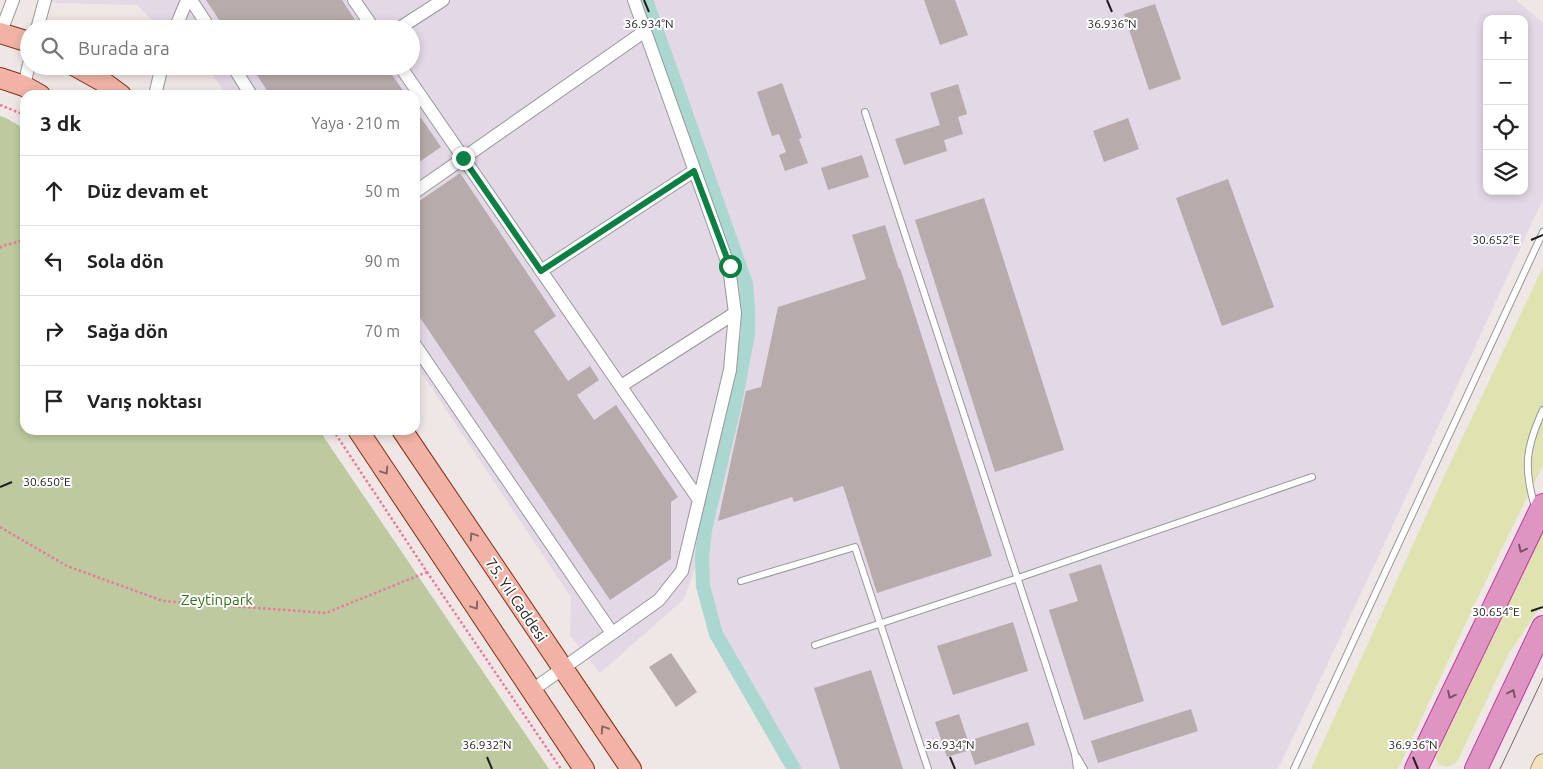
<!DOCTYPE html>
<html lang="tr">
<head>
<meta charset="utf-8">
<style>
  body { margin:0; font-family:Ubuntu,sans-serif; background:#f6f6f6; color:#222 }
  .controls { position:absolute; right:15px; top:15px; display:grid; overflow:hidden; border-radius:10px; box-shadow:0 2px 8px #0003 }
  .controls button { width:45px; height:45px; display:grid; place-items:center; padding:0; border:0; border-bottom:1px solid #e0e0e0; background:#fff; color:#222; font:25px sans-serif }
  .stop { position:absolute; width:15px; height:15px; margin:-11px; border:4px solid #0b8043; border-radius:50%; background:#fff }
  .stop.end { background:#0b8043; border-color:#fff; box-shadow:0 1px 5px #0008 }
  .list { margin:0; padding:0; list-style:none }
  h2 { display:flex; justify-content:space-between; align-items:center; height:65px; margin:0; padding:0 20px; font-size:21px }
  h2 small { font-size:16px; font-weight:400; color:#767676 }
  .list li { display:grid; grid-template-columns:32px 1fr auto; gap:15px; align-items:center; box-sizing:border-box; height:70px; padding:0 20px; border-top:1px solid #e0e0e0 }
  .list b { display:block; font-size:19px; white-space:nowrap }
  .list em { font-size:16px; font-style:normal; color:#767676 }
  .icon { flex:none; width:28px; height:28px; fill:none; stroke:currentColor; stroke-width:2; stroke-linecap:round; stroke-linejoin:round }
  .map { position:relative; flex:none; width:1543px; height:769px; overflow:hidden }
  .search { position:absolute; background:#fff; box-shadow:0 2px 8px #0003; left:20px; top:20px; width:400px; height:55px; display:flex; align-items:center; gap:12px; box-sizing:border-box; padding:0 18px; border-radius:28px; color:#767676; font-size:19px }
  .panel { position:absolute; background:#fff; box-shadow:0 2px 8px #0003; left:20px; top:90px; width:400px; height:345px; border-radius:15px }
  .map>svg:first-child { display:block }
</style>
</head>
<body>
<div class="map">
<svg width="1543" height="769" viewBox="0 0 1543 769">
  <rect width="100%" height="100%" fill="#eee7e5"/>
  <path fill="#e3d8e6" fill-rule="evenodd" d="M43,0h1473l27,23v176l-156,339 -109,231h-481l-90,-157 -9,-52 -14,39 -84,74 -30,-38 1,-38 -156,-234v-268h-188l-15,-21 -9,-8h208v-37h-251l-23,-24 -79,-2zM1487,19h37v172h-37z"/>
  <path fill="#dee3b0" d="M1543,267v198l-67,136 -78,168h-87l136,-299z
    M1543,528v75l-34,50 -52,109c-7,5 -11,6 -19,2l-2,-7 2,-8z"/>
  <path fill="#bdc99e" d="M0,116l6,2 19,11v301h294l230,339h-549z"/>
  <g fill="none" stroke-linecap="round" stroke-linejoin="round">
    <path stroke="#aad7cf" stroke-width="14" d="M646,0l100,284 2,24v26l-13,69 -30,127 -3,27 1,29 13,48 78,135"/>
  </g>
  <path fill="#b7abab" d="M206,0h136l19,29h-136z
    M924,0h31l13,35 -28,10z
    M1155,4l26,75 -32,11 -25,-76z
    M251,66h135l20,29h-136z
    M782,83l20,55 -3,1 9,24 -23,8 -6,-16 7,-3 -7,-18 -7,2 -15,-44z
    M958,84l9,30 -9,3 5,17 -19,6 3,11 -43,14 -9,-26 45,-14 -10,-32z
    M415,109l26,38 -26,18z
    M1128,118l11,31 -35,13 -11,-31z
    M862,155l7,22 -41,13 -7,-22z
    M460,173l96,143 -22,15 34,50 22,-15 9,14 -22,15 17,25 22,-15 62,92 -7,5v57l-61,41 -195,-290v-106z
    M1228,179l46,128 -52,19 -46,-128z
    M984,198l80,252 -69,22 -80,-252z
    M885,225l14,44 1,-1 92,288 -115,37 -34,-107 -49,16 -2,-5 -74,24 28,-130 15,-4 17,-80 88,-28 -14,-44z
    M1101,564l43,137 -60,19 -35,-110 29,-9 -9,-27z
    M1013,622l15,49 -75,24 -16,-49z
    M671,653l26,39 -21,15 -27,-40z
    M871,670l32,99h-63l-26,-81z
    M1191,709l7,22 -100,32 -7,-22z
    M959,714l9,27 60,-19 7,23 -60,20 -5,-15 -23,7 -12,-35z"/>
  <g fill="none" stroke-linecap="round" stroke-linejoin="round">
    <g stroke="#989898" stroke-width="8">
      <path id="lane" d="M865,112l210,642 2,15
        M1535,507c-12,-40 -9,-60 8,-97
        M741,581l114,-34 73,222
        M815,645l203,-67 294,-101
        M1077,757l7,12
        M1294,769l249,-537"/>
    </g>
    <g stroke="#989898" stroke-width="14">
      <path id="street" d="M191,0l19,29
        M354,0l20,29
        M37,29l8,-29
        M175,29l12,-29
        M398,29l45,-29
        M0,34l13,-34
        M233,66l18,29
        M400,66l299,434
        M24,86l5,-22
        M155,95l7,-29
        M415,192l230,-161
        M541,271l153,-100
        M415,345l197,288
        M621,386l114,-73
        M531,691l128,-91 23,-29 48,-201 5,-57 -6,-46 -95,-267"/>
    </g>
    <g stroke="#6a4f10" stroke-width="19">
      <path id="secondary" d="M1540,769l3,-6"/>
    </g>
    <g stroke="#892e0f" stroke-width="22">
      <path id="primary" d="M0,33l29,9
        M75,66l27,15 19,14
        M0,78l24,8 16,9
        M358,430l226,339
        M402,430l229,339"/>
    </g>
    <g stroke="#c836a5" stroke-width="24">
      <path id="highway" d="M1416,769l127,-264
        M1476,769l67,-142"/>
    </g>
    <path stroke="#ec799d" stroke-width="2.5" stroke-dasharray="2.5 2.5" stroke-linecap="butt" d="M0,105l25,10
      M0,248l2,-2 23,-6
      M333,430l94,142 134,197
      M0,527l67,39 96,35 163,12 101,-41"/>
    <use href="#lane" stroke="#fff" stroke-width="6"/>
    <use href="#street" stroke="#fff" stroke-width="12"/>
    <use href="#secondary" stroke="#f3e0be" stroke-width="18"/>
    <use href="#primary" stroke="#f2b2a6" stroke-width="20"/>
    <use href="#highway" stroke="#de95c1" stroke-width="22"/>
    <path stroke="#6c6c6c" stroke-width="1" d="M1500,769l43,-91"/>
  </g>
  <defs><path id="oneway-chevron" d="M-2-3.5L2.5 0L-2 3.5" fill="none" stroke-width="1.6" stroke-linecap="round" stroke-linejoin="round" transform="scale(1.25)"/></defs>
  <g stroke="#886862">
    <use href="#oneway-chevron" transform="translate(385 471) rotate(56)"/>
    <use href="#oneway-chevron" transform="translate(473 536) rotate(-124)"/>
    <use href="#oneway-chevron" transform="translate(475 606) rotate(56)"/>
    <use href="#oneway-chevron" transform="translate(604 729) rotate(-124)"/>
  </g>
  <g stroke="#745467">
    <use href="#oneway-chevron" transform="translate(1522 549) rotate(116)"/>
    <use href="#oneway-chevron" transform="translate(1512 693) rotate(-65)"/>
    <use href="#oneway-chevron" transform="translate(1451 695) rotate(116)"/>
  </g>
  <g fill="none" stroke-linecap="round" stroke-linejoin="round">
    <path stroke="#0b8043" stroke-width="6" d="M463,158l78,113 153,-100 36,95"/>
  </g>
  <path fill="none" stroke="#1e1e1e" stroke-width="2" d="M644,0l5,12M1107,0l5,12M1531,240l12,-5M0,487l12,-5M1531,611l12,-4M487,757l5,12M950,757l5,12M1413,757l5,12"/>
  <g text-anchor="middle" stroke-width="4" stroke-linejoin="round" paint-order="stroke">
    <g font-size="15" fill="#357217" stroke="#fff">
      <text x="217" y="605">Zeytinpark</text>
    </g>
    <g font-size="15" fill="#1e1e1e" stroke="#fff">
      <text transform="translate(516 600) rotate(56)" y="5">75. Yıl Caddesi</text>
    </g>
  </g>
  <g font-size="12" text-anchor="middle" fill="#1e1e1e" stroke="#fff" stroke-width="4" stroke-linejoin="round" paint-order="stroke">
    <text x="649" y="28">36.934°N</text>
    <text x="1112" y="28">36.936°N</text>
    <text x="1496" y="244">30.652°E</text>
    <text x="47" y="486">30.650°E</text>
    <text x="1496" y="616">30.654°E</text>
    <text x="487" y="749">36.932°N</text>
    <text x="950" y="749">36.934°N</text>
    <text x="1413" y="749">36.936°N</text>
  </g>
</svg>
<div class="controls">
<button>+</button>
<button>−</button>
<button><svg class="icon" aria-label="locate" viewBox="0 0 24 24"><circle cx="12" cy="12" r="6"/><path d="M12 2v4M12 18v4M2 12h4M18 12h4"/></svg></button>
<button><svg class="icon" aria-label="layers" viewBox="0 0 24 24"><path d="M12 4l9 5-9 5-9-5zM3 14l9 5 9-5"/></svg></button>
</div>
<div class="stop" style="left:730px;top:266px"></div>
<div class="stop end" style="left:463px;top:158px"></div>
<div class="search"><svg class="icon" aria-label="search" viewBox="0 0 24 24"><circle cx="10" cy="10" r="6"/><path d="M15 15l6 6"/></svg>Burada ara</div>
<section class="panel">
<h2>3 dk<small>Yaya · 210 m</small></h2>
<ul class="list">
<li><svg class="icon" aria-label="ahead" viewBox="0 0 24 24"><path d="M12 20V5M6 11l6-6 6 6"/></svg><div><b>Düz devam et</b></div><em>50 m</em></li>
<li><svg class="icon" aria-label="left" viewBox="0 0 24 24"><path d="M17 20v-9H6M10 6l-5 5 5 5"/></svg><div><b>Sola dön</b></div><em>90 m</em></li>
<li><svg class="icon" aria-label="right" viewBox="0 0 24 24"><path d="M7 20v-9h11M14 6l5 5-5 5"/></svg><div><b>Sağa dön</b></div><em>70 m</em></li>
<li><svg class="icon" aria-label="arrive" viewBox="0 0 24 24"><path d="M6 21V4h12l-3 4 3 4H6"/></svg><div><b>Varış noktası</b></div></li>
</ul>
</section>
</div>
</body>
</html>
